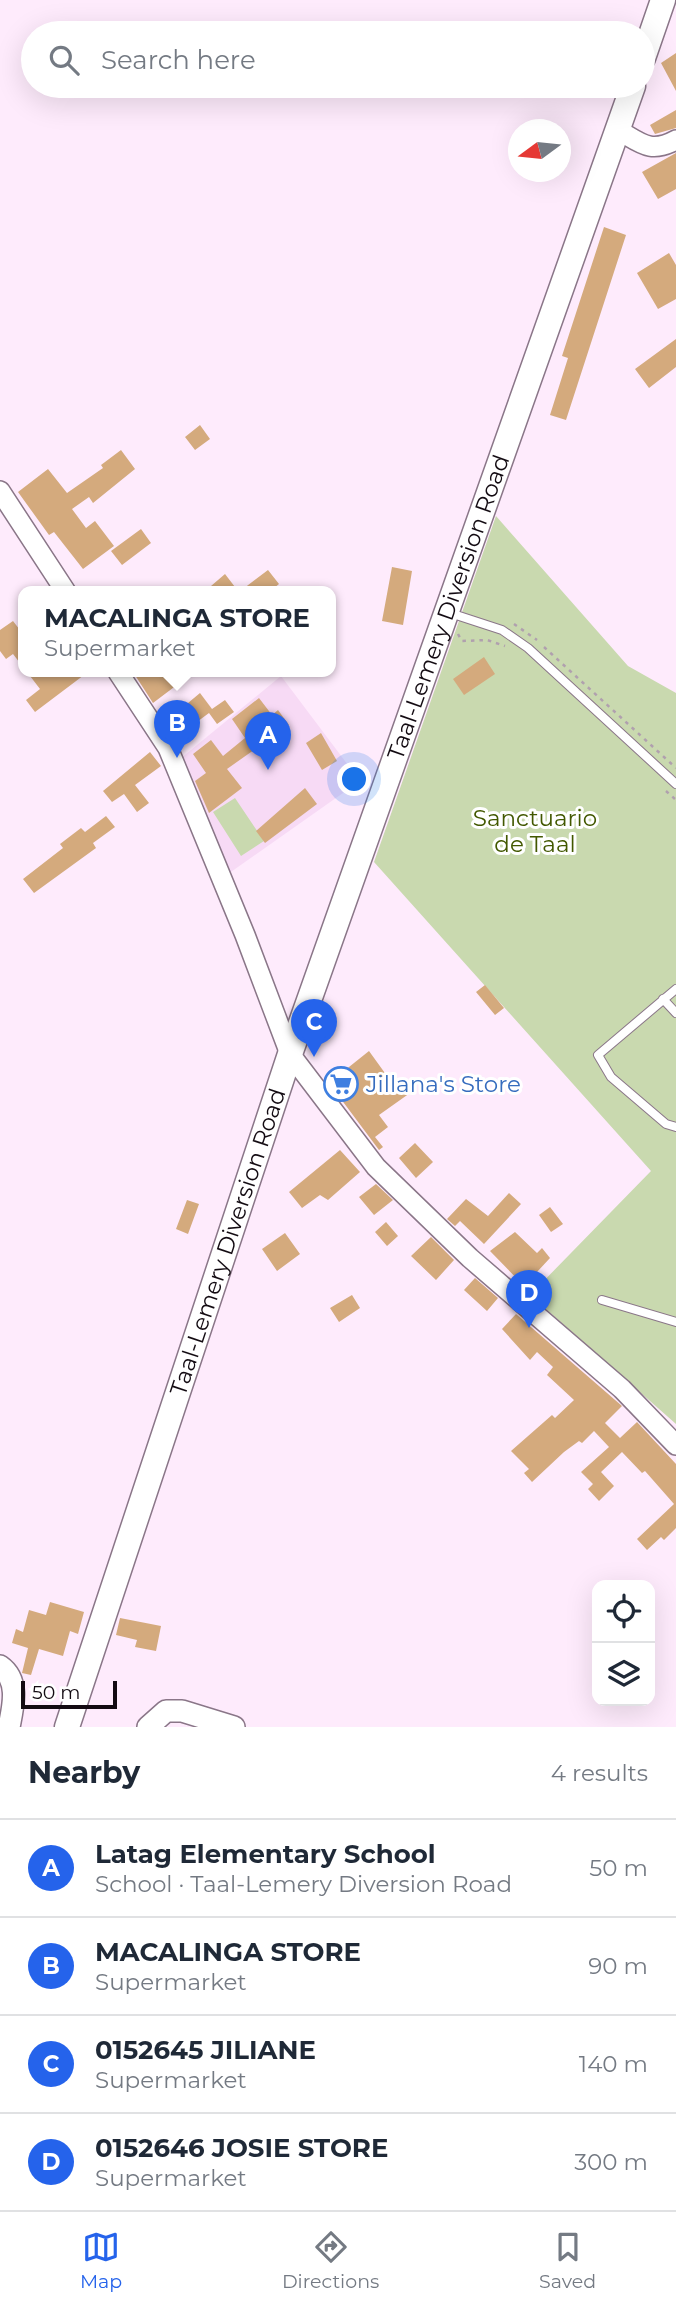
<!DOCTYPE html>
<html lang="en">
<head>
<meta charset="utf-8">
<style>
  body { margin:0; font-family:Montserrat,sans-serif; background:#f6f6f7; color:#1f2937 }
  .controls { position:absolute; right:21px; bottom:21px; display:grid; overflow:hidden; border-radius:14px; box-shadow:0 7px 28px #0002 }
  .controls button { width:63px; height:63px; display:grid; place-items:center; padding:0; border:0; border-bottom:2px solid #e0e1e3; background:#fff; color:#1f2937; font:35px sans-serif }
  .compass { position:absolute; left:508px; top:119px; width:63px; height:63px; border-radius:50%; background:#fff; box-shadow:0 7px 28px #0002; rotate:255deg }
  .scale { position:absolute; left:21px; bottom:18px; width:96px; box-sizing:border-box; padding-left:7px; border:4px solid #130b12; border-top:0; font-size:19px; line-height:24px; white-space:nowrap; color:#130b12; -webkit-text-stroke:5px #fff; paint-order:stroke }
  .you { position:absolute; left:355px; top:780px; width:24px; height:24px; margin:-18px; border:5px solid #fff; border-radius:50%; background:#1a73e8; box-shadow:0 0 0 10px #1a73e833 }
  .badge { display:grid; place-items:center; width:46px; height:46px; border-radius:50%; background:#2563eb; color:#fff; font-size:23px; font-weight:700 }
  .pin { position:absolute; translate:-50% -58px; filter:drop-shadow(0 2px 4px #0008) }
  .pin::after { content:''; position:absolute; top:37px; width:24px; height:21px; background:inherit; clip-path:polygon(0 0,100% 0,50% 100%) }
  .popup { position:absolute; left:18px; top:586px; width:318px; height:91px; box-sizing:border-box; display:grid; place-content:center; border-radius:14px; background:#fff; filter:drop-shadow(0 2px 5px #0005); font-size:23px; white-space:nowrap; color:#747a83 }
  .popup b { font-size:26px; color:#1f2937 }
  .popup::after { content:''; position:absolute; left:50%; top:100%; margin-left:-14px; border:14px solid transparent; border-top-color:#fff }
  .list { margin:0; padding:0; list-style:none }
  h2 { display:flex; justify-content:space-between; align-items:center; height:91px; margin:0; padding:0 28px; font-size:30px }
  h2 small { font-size:23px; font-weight:400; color:#747a83 }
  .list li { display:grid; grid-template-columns:46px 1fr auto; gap:21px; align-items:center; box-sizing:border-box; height:98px; padding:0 28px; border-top:2px solid #e0e1e3 }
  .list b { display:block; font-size:26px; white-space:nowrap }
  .list p { margin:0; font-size:23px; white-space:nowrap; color:#747a83 }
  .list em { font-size:23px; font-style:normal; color:#747a83 }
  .icon { flex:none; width:38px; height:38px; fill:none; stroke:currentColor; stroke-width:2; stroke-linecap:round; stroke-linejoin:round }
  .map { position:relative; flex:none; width:676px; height:1727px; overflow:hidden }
  .search { position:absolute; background:#fff; box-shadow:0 7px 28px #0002; left:21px; right:21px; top:21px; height:77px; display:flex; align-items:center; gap:18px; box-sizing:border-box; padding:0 24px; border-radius:38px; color:#747a83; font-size:26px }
  .sheet { height:483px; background:#fff }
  nav { display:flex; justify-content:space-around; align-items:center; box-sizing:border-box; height:98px; border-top:2px solid #e0e1e3; background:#fff; font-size:19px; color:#747a83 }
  nav a { display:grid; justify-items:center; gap:4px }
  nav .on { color:#2563eb }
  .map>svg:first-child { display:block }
</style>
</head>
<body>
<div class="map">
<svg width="676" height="1727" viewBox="0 0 676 1727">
  <rect width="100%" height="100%" fill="#feebfc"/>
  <path fill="#f7daf5" d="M281,676l79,105 -132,93 -48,-115z"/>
  <path fill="#c9d9af" d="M496,516l132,150 48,27v731l-146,-129 121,-124 -277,-309z
    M235,798l29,43 -23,15 -28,-44z"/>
  <path fill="#d4aa7d" d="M676,53v38l-15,-28z
    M676,110v18l-21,6 -5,-9z
    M676,153v36l-18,10 -16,-27z
    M604,227l22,8 -60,185 -16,-5 18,-57 -6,-2z
    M669,253l7,12v34l-18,10 -21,-36z
    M676,339v28l-27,21 -14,-19z
    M200,425l10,14 -15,11 -10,-13z
    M121,450l14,19 -42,34 -4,-6 -17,12 14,19 9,-7 19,25 -31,23 -29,-37 -5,3 -31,-43 30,-23 19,24 36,-25 -2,-3z
    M141,529l10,14 -29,22 -11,-14z
    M392,567l20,4 -9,54 -21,-4z
    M268,570l11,14 -10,8h-30z
    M225,574l10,13 -6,5h-25z
    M13,621l10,13v33l-10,-13 -7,5 -6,-8v-21z
    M484,657l11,17 -31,21 -11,-16z
    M27,672h61l-53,40 -9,-12 14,-11z
    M133,672h61l-41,31z
    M200,693l12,16 13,-9 9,12 -17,12 -8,-11 -27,20 -12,-15z
    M259,698l13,17 6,-5 11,15 -62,44 15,19 -33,25 -14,-32 11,-8 -13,-19 18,-14 12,16 22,-18 -13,-19z
    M321,733l16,28 -15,9 -16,-27z
    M150,752l11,14 -26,19 14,18 -12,9 -13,-18 -12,8 -9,-11z
    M305,788l12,16 -52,39 -9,-12z
    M106,816l9,11 -22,16 3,5 -62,45 -11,-14 40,-31 -3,-4 21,-16 4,4z
    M485,985l19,23 -9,7 -19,-23z
    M369,1051l26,36 7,-5 8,11 -31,22 9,12 -13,10 8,10 -4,3 -50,-67z
    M415,1143l18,19 -17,16 -17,-20z
    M340,1150l20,22 -32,28 -8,-5 -18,13 -13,-16z
    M376,1184l17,16 -19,15 -15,-18z
    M509,1193l12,11 -37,40 -24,-23 -5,5 -8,-7 19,-20 22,17z
    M187,1200l12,4 -11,30 -12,-5z
    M550,1207l13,17 -12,8 -12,-17z
    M386,1222l12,14 -11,10 -12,-14z
    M515,1232l22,21 5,-5 8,10 -26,28 -34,-35z
    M285,1233l15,21 -23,17 -15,-22z
    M431,1237l23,23 -18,20 -25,-24z
    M475,1278l23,20 -11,13 -23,-21z
    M352,1295l8,13 -21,14 -9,-14z
    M516,1314l106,92 -17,17 15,15 17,-16 39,42v64l-12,12 -3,-3 -14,13 -10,-11 37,-35 -29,-33 -3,2 -20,-21 -21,20 13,14 -15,15 -11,-12 5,-5 -12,-12 28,-25 -15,-16 -12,12 -3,-2 -15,11 -32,30 -8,-9 5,-4 -18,-18 41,-36 3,3 19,-18 -27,-25 6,-8 -16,-15 -7,8 -28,-31z
    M50,1602l34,10 -6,22 -8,-3 -7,25 -24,-7 -8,26 -9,-2 6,-25 -16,-5 4,-14 7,3 6,-22 17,5z
    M120,1618l41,8 -5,25 -21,-4 2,-7 -21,-5z"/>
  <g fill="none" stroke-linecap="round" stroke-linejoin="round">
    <g stroke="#8a7688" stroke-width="10">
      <path id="service" d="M450,613l52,17 26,18 148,136
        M676,989l-78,66 13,22 55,47 10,3
        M663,999l13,14
        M602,1300l74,22"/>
    </g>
    <g stroke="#8a7688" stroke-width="22">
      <path id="tertiary" d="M618,130c23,13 32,24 58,10
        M0,491l66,101
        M118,672l50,76 77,187 45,119 86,113 94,91 152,131 54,56"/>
    </g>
    <g stroke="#8a7688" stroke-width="24">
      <path id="secondary" d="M0,1666c20,14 13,41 9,61
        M148,1727l18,-16h16l52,16"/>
    </g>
    <g stroke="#8a7688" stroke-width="27">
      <g id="primary">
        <path d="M643,58l20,-58"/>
        <path id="s1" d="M67,1727l223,-673 343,-968"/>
      </g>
    </g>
    <path stroke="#b0a0ae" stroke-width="2.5" stroke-dasharray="3.5 5" stroke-linecap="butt" d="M514,624l23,16
      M458,634l4,7 25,-1 18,6
      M544,647l132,121
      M666,791l10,9"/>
    <use href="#service" stroke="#fff" stroke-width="8"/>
    <use href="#tertiary" stroke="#fff" stroke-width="19"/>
    <use href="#secondary" stroke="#fff" stroke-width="21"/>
    <use href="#primary" stroke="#fff" stroke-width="24"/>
  </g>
  <defs>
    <g id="supermarket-ring" transform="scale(1.75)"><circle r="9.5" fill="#fff" stroke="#3f7fe0" stroke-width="1.5"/><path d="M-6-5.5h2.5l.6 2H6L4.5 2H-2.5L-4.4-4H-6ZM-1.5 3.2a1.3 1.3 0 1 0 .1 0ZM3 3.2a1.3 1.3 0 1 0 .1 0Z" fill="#3f7fe0"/></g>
  </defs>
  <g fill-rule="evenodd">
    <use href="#supermarket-ring" x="341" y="1084"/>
  </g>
  <g text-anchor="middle" stroke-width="6" stroke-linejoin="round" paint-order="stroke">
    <g font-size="23" fill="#130b12" stroke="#fff">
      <text dy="8" stroke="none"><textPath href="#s1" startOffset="1183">Taal-Lemery Diversion Road</textPath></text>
      <text dy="8" stroke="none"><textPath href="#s1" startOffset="511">Taal-Lemery Diversion Road</textPath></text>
    </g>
    <g font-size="23" fill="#425800" stroke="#fff">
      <text x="535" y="826">Sanctuario<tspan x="535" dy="26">de Taal</tspan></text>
    </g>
    <g font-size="23" fill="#366cbe" stroke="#fff" text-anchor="start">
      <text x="366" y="1092">Jillana's Store</text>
    </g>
  </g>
</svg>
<div class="controls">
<button><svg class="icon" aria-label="locate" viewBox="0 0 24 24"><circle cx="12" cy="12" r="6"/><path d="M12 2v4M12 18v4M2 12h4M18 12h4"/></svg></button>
<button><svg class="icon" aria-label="layers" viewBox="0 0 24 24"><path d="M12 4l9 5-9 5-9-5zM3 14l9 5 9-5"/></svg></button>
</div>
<svg class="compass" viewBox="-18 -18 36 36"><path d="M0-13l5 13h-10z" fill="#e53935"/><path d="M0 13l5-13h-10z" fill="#747a83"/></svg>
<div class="scale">50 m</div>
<div class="you"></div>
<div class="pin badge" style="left:268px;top:770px">A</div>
<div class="pin badge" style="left:177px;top:758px">B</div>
<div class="popup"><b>MACALINGA STORE</b>Supermarket</div>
<div class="pin badge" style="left:314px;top:1057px">C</div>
<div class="pin badge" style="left:529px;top:1328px">D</div>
<div class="search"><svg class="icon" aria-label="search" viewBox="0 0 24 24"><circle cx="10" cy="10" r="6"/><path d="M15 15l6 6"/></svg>Search here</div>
</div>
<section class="sheet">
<h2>Nearby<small>4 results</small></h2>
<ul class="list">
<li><span class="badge">A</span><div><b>Latag Elementary School</b><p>School · Taal-Lemery Diversion Road</p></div><em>50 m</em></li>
<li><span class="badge">B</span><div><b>MACALINGA STORE</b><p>Supermarket</p></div><em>90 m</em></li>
<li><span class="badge">C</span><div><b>0152645 JILIANE</b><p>Supermarket</p></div><em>140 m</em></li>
<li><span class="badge">D</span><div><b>0152646 JOSIE STORE</b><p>Supermarket</p></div><em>300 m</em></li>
</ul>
</section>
<nav>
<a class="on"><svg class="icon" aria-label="map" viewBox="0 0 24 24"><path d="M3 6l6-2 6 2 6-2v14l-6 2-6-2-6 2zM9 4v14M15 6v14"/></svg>Map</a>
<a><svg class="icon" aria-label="directions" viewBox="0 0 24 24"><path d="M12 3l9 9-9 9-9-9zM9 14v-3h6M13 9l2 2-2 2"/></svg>Directions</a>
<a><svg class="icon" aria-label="saved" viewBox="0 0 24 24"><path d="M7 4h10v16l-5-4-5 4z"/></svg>Saved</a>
</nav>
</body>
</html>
